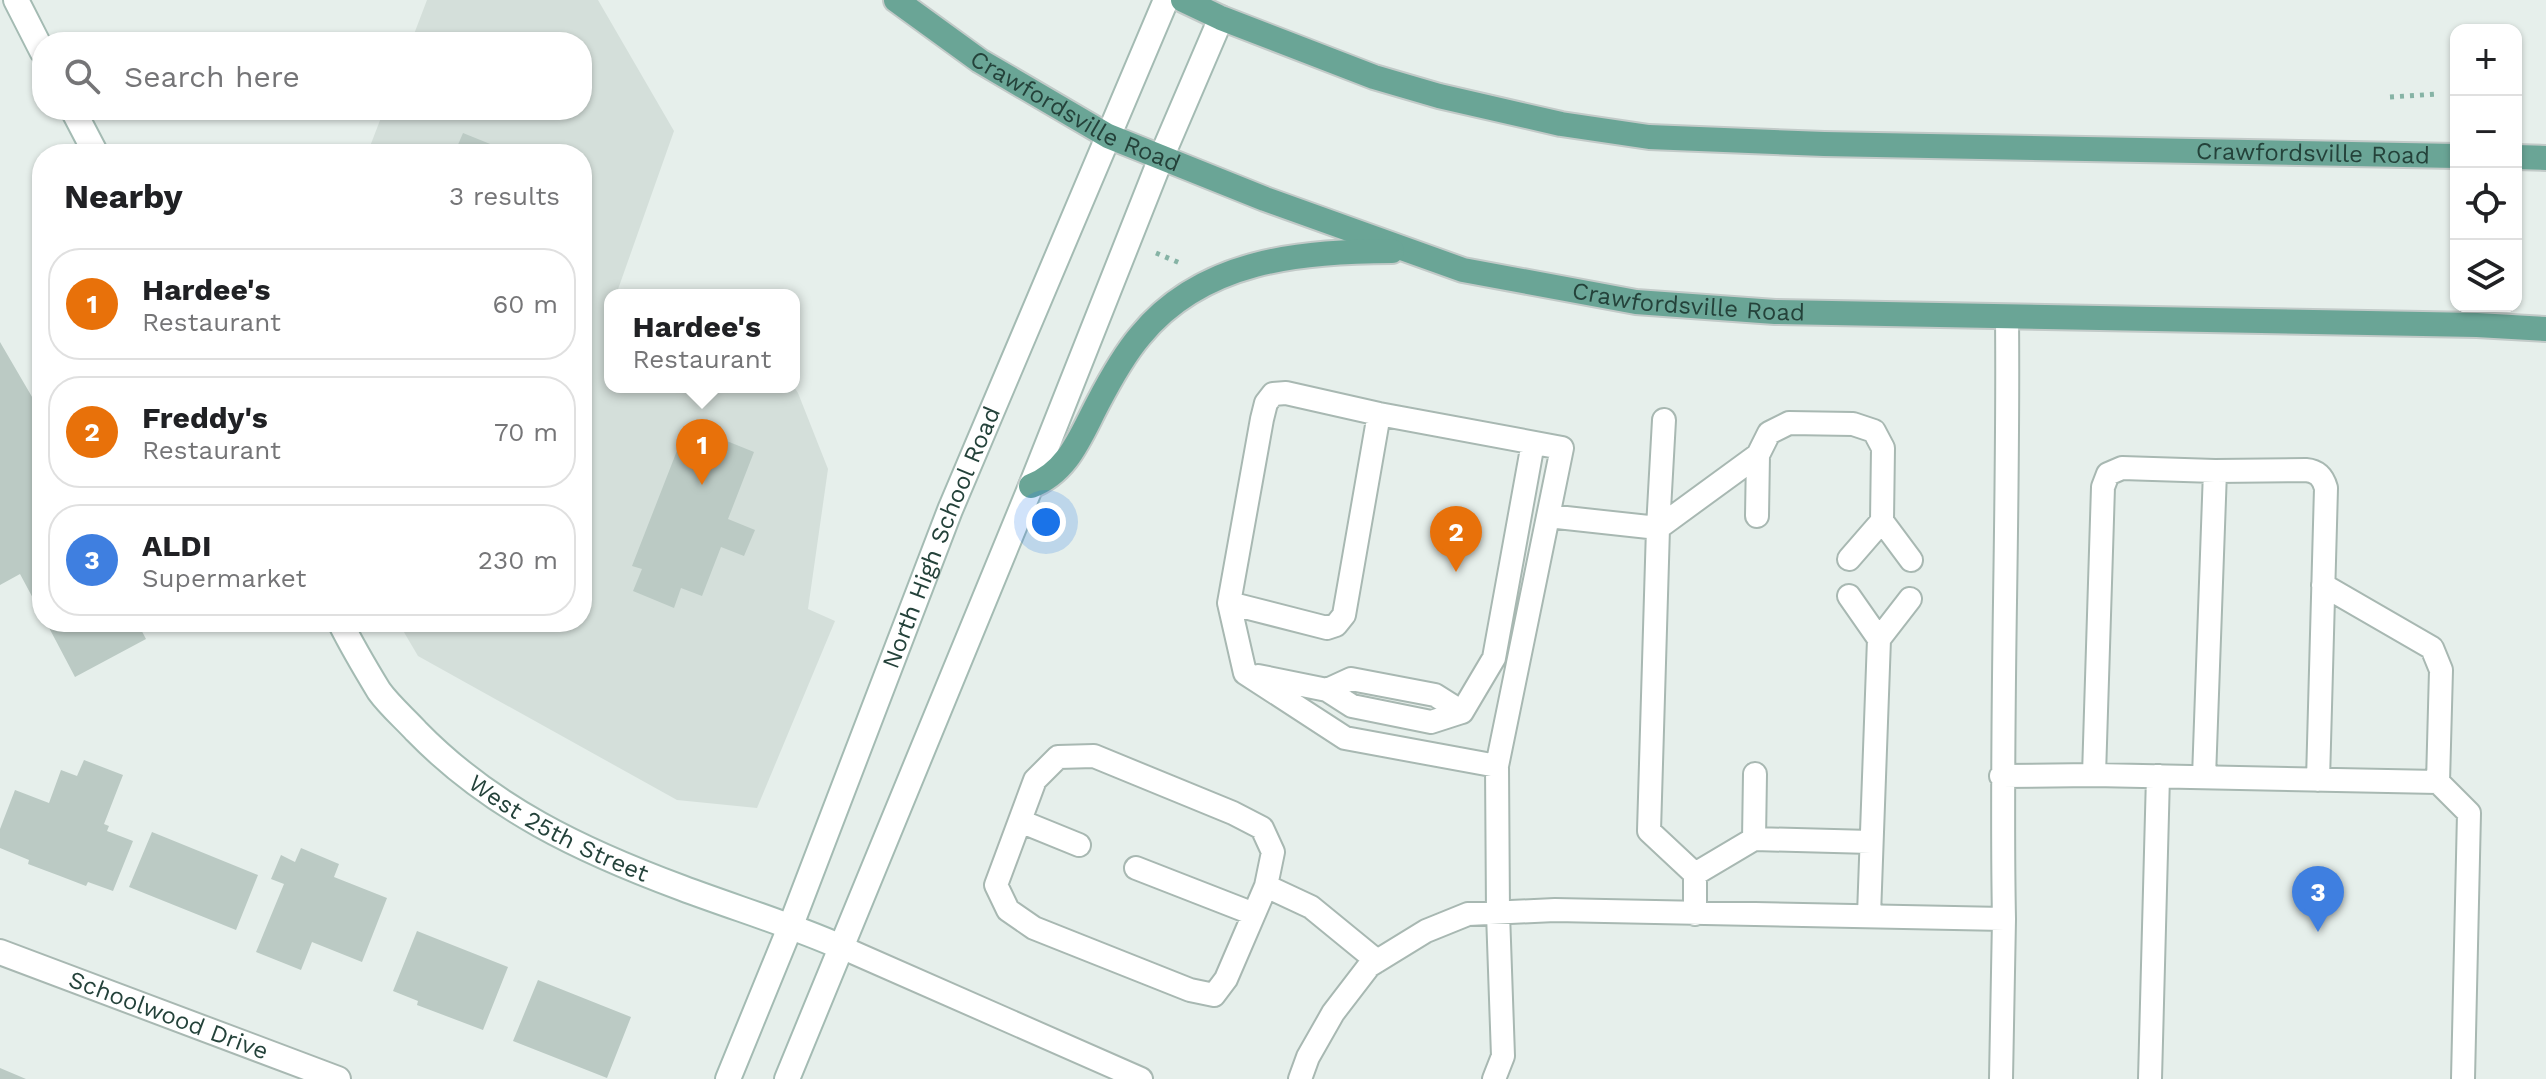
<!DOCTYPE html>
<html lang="en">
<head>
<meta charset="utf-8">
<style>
  body { margin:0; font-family:"Work Sans",sans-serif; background:#f2f2f2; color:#202124 }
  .controls { position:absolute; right:24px; top:24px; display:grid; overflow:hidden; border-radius:16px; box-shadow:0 2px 6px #0004 }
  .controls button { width:72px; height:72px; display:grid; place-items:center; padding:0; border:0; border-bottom:2px solid #e0e0e0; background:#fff; color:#202124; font:40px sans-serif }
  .you { position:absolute; left:1046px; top:522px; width:28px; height:28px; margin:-20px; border:6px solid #fff; border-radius:50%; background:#1a73e8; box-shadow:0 0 0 12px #1a73e833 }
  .badge { display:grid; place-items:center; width:52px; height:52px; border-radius:50%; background:#111827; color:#fff; font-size:26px; font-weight:700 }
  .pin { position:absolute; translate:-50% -66px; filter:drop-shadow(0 2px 4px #0008) }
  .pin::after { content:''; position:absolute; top:42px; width:28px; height:24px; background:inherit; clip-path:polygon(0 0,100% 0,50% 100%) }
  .popup { position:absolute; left:604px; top:289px; width:196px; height:104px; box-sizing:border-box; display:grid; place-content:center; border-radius:16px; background:#fff; filter:drop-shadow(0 2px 6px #0005); font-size:26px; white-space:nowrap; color:#757577 }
  .popup b { font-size:30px; color:#202124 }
  .popup::after { content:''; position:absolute; left:50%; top:100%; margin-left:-16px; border:16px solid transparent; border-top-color:#fff }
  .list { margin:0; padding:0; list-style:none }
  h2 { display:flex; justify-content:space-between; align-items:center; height:104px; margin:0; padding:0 32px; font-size:34px }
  h2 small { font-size:26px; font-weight:400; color:#757577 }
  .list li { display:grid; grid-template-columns:52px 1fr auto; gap:24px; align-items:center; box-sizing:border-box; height:112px; margin:0 16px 16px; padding:0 16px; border:2px solid #e0e0e0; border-radius:32px }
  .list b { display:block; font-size:30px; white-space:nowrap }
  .list p { margin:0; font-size:26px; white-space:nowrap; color:#757577 }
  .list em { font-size:26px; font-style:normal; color:#757577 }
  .icon { flex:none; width:44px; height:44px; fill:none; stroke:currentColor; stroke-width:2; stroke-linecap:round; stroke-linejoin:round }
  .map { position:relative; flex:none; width:2546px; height:1079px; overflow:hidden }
  .search { position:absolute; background:#fff; box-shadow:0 2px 6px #0004; left:32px; top:32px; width:560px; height:88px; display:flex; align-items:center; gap:20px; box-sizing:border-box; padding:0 28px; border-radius:32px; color:#757577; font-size:30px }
  .panel { position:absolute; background:#fff; box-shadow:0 2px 6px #0004; left:32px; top:144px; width:560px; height:488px; border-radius:32px }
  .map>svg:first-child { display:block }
</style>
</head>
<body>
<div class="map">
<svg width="2546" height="1079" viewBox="0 0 2546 1079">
  <rect width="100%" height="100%" fill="#e6efeb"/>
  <path fill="#d4dfda" d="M427,0h171l76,131 -58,164h-6v92h184l4,6 30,76 -20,140 27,12 -78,187 -80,-8 -259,-144 -20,-34h184v-468h-215l17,-44h198v-68h-171z"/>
  <path fill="#bbcac4" d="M463,133l52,21h-61z
    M0,342l42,72v201l-22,-41 -20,11z
    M687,425l67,27 -26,67 27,11 -11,26 -23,-9 -19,49 -21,-8 -7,20 -41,-17 9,-22 -10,-3z
    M46,622h91l9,17 -71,38z
    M84,760l39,15 -19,49 5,2 -2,5 26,10 -20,50 -25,-9 -2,4 -26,-10 -32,-12 1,-4 -29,-12v-19l15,-39 34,13 12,-33 16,6z
    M152,832l106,43 -22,55 -107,-43z
    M301,848l38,16 -5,13 53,21 -25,64 -50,-20 -11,28 -45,-18 28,-68 -13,-5 10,-24 14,7z
    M417,931l91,36 -25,63 -66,-25 1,-4 -25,-10z
    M538,980l93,37 -24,61 -94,-37z
    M0,1068l26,11h-26z"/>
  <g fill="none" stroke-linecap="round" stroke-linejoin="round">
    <g stroke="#a8b8b2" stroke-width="26">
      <path id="lane" d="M1664,420l-6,108 -9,303 46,43v40
        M1548,516l110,12 100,-73
        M1757,516l1,-61 11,-22 20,-10 64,1 21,7 9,17 -1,73 29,39
        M1849,559l33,-38
        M2323,585l109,63 9,22 -3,112
        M1849,596l30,43
        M1229,603l98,25 9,-3 8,-10 35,-201
        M1258,676l69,14 25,16 79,16 31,-10 32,-54 39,-215
        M1327,690l24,-11 84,16 27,17
        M2094,775l9,-288 5,-13 14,-6 93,3 91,-1c11,1 17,7 20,18l-8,292
        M2001,776l93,-1 344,7 31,31 -6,266
        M2204,777l11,-306
        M1020,821l59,24
        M1754,839l1,-65
        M1136,868l118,46
        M1695,874l59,-35 117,3
        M1266,886l-40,93 -12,16 -24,-5 -156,-62 -26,-18 -12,-25 39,-105 23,-23 36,-1 139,57 29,15 11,24 -7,34 45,21 66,54
        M1869,915l10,-276 31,-40
        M841,947l300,132
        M1300,1079l8,-22 25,-44 36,-47 57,-35 42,-17 87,-4 449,9c-4,-200 5,-401 3,-602
        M1494,1079l9,-23 -5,-143 -1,-147 65,-318 -183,-34 -93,-21 -13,1 -7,9 -4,16 -33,184 16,70 100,65 152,28
        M2001,1079l3,-160
        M2150,1079l8,-303"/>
    </g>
    <g stroke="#a8b8b2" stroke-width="28">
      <g id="street">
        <path id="s1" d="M0,952l338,127"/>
      </g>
    </g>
    <g stroke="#a4bbb3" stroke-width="28">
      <g id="secondary">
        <path d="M16,0l26,51"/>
        <path d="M73,110l23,44"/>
        <path id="s2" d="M340,622c12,24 25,46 39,69 10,14 25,27 37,40 75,77 166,120 266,157 53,20 107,36 159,59"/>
        <path id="s3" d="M728,1079l63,-154 159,-415 216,-510"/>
        <path d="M787,1079l244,-593 130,-328 60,-140"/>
      </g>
    </g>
    <g stroke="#c2cac8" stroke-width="28">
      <g id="primary">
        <path id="s4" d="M896,0l84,61 128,75 157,63 198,71 173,32 139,10 702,13 69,4"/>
        <path id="s5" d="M1183,0l38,18 153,59 65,19 122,28 88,13 175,7 632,12"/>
        <path d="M2516,157l30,1"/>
        <path d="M1031,486c37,-14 49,-49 67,-83 12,-23 25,-47 42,-67 62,-76 161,-85 252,-85"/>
      </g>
    </g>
    <path stroke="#86b3a5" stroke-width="5" stroke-dasharray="4 6" stroke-linecap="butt" d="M2390,97l48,-3
      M1156,253l24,10"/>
    <use href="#lane" stroke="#fff" stroke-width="22"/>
    <use href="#street" stroke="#fff" stroke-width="24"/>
    <use href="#secondary" stroke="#fff" stroke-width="24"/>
    <use href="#primary" stroke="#6aa596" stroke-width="24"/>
  </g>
  <g text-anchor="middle" stroke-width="6" stroke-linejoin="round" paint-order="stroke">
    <g font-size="24" fill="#24423a" stroke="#f7fbf9">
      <text dy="8" stroke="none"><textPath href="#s4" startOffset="212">Crawfordsville Road</textPath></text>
      <text dy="8" stroke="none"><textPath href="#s5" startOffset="1152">Crawfordsville Road</textPath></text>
      <text dy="8" stroke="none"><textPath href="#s4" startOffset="860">Crawfordsville Road</textPath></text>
      <text dy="8" stroke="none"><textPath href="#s3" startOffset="582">North High School Road</textPath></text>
      <text dy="8" stroke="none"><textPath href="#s2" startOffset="308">West 25th Street</textPath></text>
      <text dy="8" stroke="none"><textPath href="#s1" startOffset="180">Schoolwood Drive</textPath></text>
    </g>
  </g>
</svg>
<div class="controls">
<button>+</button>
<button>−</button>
<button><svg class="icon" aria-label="locate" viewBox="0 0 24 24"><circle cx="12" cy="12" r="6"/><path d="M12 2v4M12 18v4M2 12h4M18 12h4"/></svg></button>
<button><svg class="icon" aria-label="layers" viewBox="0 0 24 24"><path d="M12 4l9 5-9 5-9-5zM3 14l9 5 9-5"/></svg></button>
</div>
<div class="you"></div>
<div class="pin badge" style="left:702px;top:485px;background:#e8710a">1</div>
<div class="popup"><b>Hardee's</b>Restaurant</div>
<div class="pin badge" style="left:1456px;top:572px;background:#e8710a">2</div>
<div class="pin badge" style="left:2318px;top:932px;background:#3f7fe0">3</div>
<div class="search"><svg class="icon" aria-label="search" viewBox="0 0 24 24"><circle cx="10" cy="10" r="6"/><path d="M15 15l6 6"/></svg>Search here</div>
<section class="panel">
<h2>Nearby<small>3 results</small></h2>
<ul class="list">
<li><span class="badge" style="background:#e8710a">1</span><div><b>Hardee's</b><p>Restaurant</p></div><em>60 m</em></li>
<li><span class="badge" style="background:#e8710a">2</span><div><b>Freddy's</b><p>Restaurant</p></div><em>70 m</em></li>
<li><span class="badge" style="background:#3f7fe0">3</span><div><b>ALDI</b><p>Supermarket</p></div><em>230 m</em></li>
</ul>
</section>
</div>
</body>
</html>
